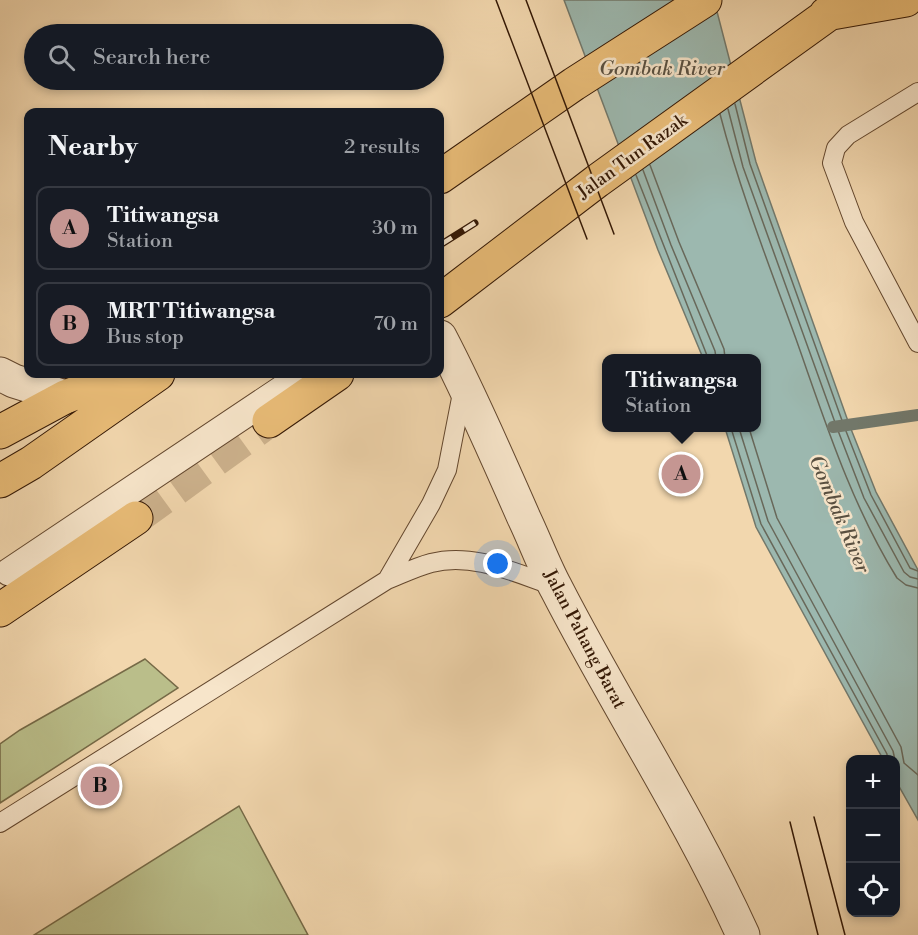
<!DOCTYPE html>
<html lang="en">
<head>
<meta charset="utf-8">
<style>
  body { margin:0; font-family:"Libre Bodoni",serif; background:#20242c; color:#f1f3f6 }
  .controls { position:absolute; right:18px; bottom:18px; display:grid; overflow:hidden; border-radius:12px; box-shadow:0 3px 9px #0003 }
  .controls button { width:54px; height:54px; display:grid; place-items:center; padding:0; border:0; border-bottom:2px solid #363941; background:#171b24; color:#f1f3f6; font:30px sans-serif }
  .you { position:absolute; left:498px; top:564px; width:21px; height:21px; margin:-15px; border:4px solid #fff; border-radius:50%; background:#1a73e8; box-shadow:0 0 0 9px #1a73e833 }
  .badge { display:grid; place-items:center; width:39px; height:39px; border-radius:50%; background:#c59692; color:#111; font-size:20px; font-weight:700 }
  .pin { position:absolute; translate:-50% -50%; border:3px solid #fff; box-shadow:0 2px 6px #0006 }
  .popup { position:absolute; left:602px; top:354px; width:159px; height:78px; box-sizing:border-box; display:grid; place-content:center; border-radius:12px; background:#171b24; filter:drop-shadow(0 2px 4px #0005); font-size:20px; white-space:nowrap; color:#9ea1a6 }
  .popup b { font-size:22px; color:#f1f3f6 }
  .popup::after { content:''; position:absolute; left:50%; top:100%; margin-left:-12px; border:12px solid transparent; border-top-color:#171b24 }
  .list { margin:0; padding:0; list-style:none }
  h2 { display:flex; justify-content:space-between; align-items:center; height:78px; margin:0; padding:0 24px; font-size:26px }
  h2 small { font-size:20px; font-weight:400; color:#9ea1a6 }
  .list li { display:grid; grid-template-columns:39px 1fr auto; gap:18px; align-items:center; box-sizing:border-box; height:84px; margin:0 12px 12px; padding:0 12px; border:2px solid #363941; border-radius:12px }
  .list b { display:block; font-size:22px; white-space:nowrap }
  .list p { margin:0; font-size:20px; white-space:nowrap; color:#9ea1a6 }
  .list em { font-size:20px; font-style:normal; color:#9ea1a6 }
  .icon { flex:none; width:33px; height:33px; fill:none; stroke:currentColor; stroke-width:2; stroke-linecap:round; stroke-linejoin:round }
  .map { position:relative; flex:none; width:918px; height:935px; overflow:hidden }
  .search { position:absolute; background:#171b24; box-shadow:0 3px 9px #0003; left:24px; top:24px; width:420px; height:66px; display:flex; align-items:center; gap:15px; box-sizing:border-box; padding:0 21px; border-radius:33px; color:#9ea1a6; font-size:22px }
  .panel { position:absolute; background:#171b24; box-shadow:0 3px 9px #0003; left:24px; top:108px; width:420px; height:270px; border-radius:12px }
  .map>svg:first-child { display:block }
</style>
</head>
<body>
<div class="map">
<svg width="918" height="935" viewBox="0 0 918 935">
  <rect width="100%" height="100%" fill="#f2d7ae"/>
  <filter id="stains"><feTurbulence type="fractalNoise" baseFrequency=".00333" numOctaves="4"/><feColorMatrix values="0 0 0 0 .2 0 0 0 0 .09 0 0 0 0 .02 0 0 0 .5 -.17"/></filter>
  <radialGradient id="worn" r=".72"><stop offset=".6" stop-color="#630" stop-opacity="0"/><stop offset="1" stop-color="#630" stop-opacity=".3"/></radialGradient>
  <path fill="#babe8a" stroke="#766a47" stroke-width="1.5" d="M145,659l33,29 -178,115v-59l20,-14z
    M239,806l69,129h-274z"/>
  <path fill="#9cb8af" stroke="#72786b" stroke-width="1.5" d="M564,0h150l42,162 93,262 27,68 42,78v250l-22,-39v-21l-13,-1 -127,-232 -31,-99h31v-70h-53l-45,-108z"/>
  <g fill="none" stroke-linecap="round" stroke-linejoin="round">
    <path stroke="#68685a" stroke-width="1.5" d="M735,104l15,60 94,262 27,69 39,73 8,3
      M728,109l15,58 94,261 27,70 40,74 6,5 8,2
      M720,114c20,77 49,151 76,225 29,82 55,165 101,239l9,7 12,3
      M650,165l29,77 45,107 1,9
      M643,170l28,75 44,106 1,7
      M636,175l72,183
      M731,428l30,96 126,230v6
      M739,428l29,93 125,230 2,9
      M749,428l28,90 124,229 3,16 14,12"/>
    <path stroke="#72786b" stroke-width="12" d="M833,427l85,-12"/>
    <path stroke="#ccb18c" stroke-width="33" stroke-dasharray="33 16" stroke-linecap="butt" d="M136,518l133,-97"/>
    <g stroke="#63472e" stroke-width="20">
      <path id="service" d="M918,92l-70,43 -12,13 -4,15 22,59 64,121
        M387,580l44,-76 16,-34 16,-82
        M0,823l387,-243c15,-6 29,-13 44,-17 42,-11 84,10 123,23"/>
    </g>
    <g stroke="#63472e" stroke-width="29">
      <path id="pedestrian" d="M9,572l296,-198"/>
    </g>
    <g stroke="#63472e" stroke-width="35">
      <path id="minor" d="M440,337c31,59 57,120 84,181 11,23 20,48 32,70 60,117 132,226 187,347
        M0,374l14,7 51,16"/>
    </g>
    <g stroke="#331704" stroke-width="35">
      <path id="primary" d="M826,14l80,-14
        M440,177l134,-93 131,-84
        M440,301l157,-120 251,-181
        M269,421l68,-47
        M0,432l65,-35 62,-23
        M0,481l31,-18 127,-89
        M0,610l136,-92"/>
    </g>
    <use href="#service" stroke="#f7e5ca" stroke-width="18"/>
    <use href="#pedestrian" stroke="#f7e5ca" stroke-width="27"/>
    <use href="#minor" stroke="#f7e5ca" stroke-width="33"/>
    <use href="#primary" stroke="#e9bc77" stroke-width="33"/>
    <path stroke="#331704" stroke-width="1.5" d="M496,0l91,239
      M526,0l88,234
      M814,817l31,118
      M790,822l28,113"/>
    <g stroke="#331704" stroke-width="7">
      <path id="rail" d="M440,245l35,-22"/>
    </g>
    <use href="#rail" stroke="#f7e5ca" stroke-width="4.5" stroke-dasharray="14" stroke-linecap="butt"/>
  </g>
  <g text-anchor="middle" stroke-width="5" stroke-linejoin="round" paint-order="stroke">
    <g font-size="18" fill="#331704" stroke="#f7e5ca">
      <text transform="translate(632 156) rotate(-36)" y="6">Jalan Tun Razak</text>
      <text transform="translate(585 639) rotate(62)" y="6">Jalan Pahang Barat</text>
    </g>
    <g font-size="20" font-style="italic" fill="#584f40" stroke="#f7e5ca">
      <text x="662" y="75">Gombak River</text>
      <text transform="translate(840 514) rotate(67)" y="7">Gombak River</text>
    </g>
  </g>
  <rect width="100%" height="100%" filter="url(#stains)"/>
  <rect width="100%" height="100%" fill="url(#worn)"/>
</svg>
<div class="controls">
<button>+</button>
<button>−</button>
<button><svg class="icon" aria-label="locate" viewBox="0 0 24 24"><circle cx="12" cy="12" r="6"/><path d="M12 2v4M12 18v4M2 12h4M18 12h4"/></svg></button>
</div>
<div class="you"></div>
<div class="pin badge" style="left:681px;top:474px">A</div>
<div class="popup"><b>Titiwangsa</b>Station</div>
<div class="pin badge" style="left:100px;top:786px">B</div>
<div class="search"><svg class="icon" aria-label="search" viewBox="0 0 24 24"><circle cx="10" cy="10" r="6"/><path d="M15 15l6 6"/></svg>Search here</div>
<section class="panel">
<h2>Nearby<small>2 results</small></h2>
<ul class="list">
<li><span class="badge">A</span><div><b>Titiwangsa</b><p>Station</p></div><em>30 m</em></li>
<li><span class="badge">B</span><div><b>MRT Titiwangsa</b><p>Bus stop</p></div><em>70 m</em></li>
</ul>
</section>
</div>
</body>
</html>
